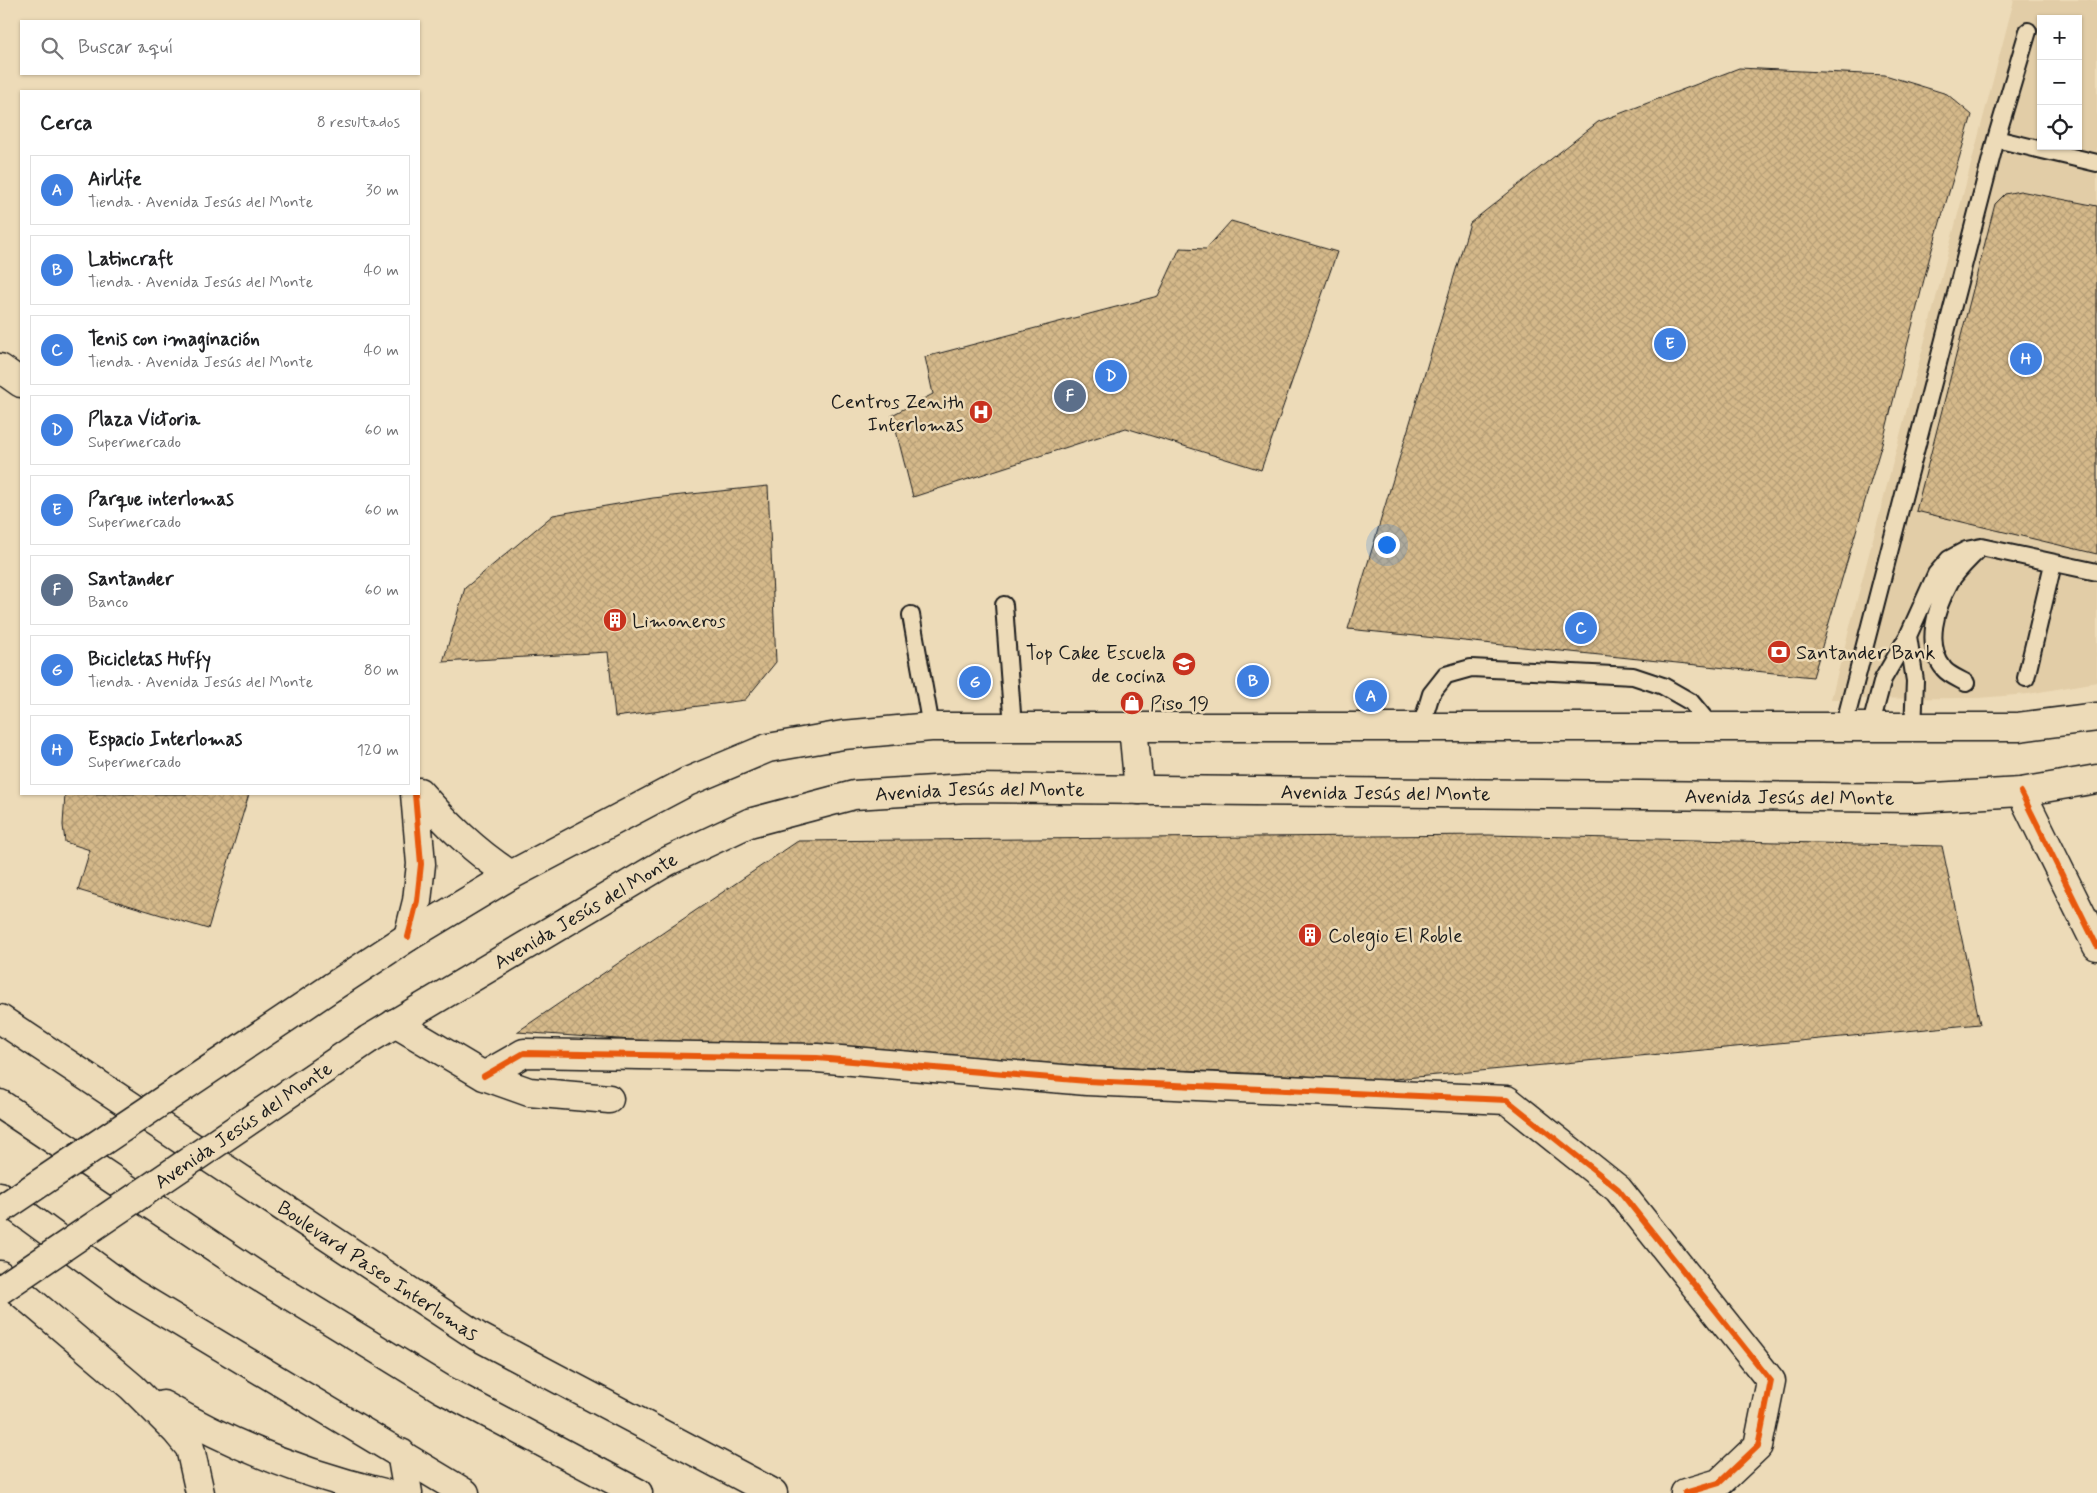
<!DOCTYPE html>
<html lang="es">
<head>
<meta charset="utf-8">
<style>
  body { margin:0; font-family:Mynerve,sans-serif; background:#f2f2f2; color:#202124 }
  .controls { position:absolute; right:15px; top:15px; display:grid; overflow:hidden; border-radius:0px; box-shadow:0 1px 4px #0004 }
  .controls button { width:45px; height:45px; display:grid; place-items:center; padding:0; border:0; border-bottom:1px solid #e0e0e0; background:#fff; color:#202124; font:25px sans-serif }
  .you { position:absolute; left:1386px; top:544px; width:18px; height:18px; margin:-12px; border:4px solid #fff; border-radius:50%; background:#1a73e8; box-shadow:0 0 0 8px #1a73e833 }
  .badge { display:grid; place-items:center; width:32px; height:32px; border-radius:50%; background:#1a73e8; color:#fff; font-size:16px; font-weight:700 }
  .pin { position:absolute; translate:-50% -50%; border:2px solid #fff; box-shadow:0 1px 5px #0006 }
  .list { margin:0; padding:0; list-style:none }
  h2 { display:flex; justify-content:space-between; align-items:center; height:65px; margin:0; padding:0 20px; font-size:21px }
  h2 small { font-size:16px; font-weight:400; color:#757577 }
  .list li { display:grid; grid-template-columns:32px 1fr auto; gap:15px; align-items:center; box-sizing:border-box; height:70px; margin:0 10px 10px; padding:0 10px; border:1px solid #e0e0e0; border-radius:0px }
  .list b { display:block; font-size:19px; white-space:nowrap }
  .list p { margin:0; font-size:16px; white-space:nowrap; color:#757577 }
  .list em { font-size:16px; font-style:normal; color:#757577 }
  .icon { flex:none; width:28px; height:28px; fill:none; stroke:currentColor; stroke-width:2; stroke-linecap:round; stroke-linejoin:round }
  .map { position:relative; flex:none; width:2097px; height:1493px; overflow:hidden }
  .search { position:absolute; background:#fff; box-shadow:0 1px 4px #0004; left:20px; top:20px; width:400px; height:55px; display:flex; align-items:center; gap:12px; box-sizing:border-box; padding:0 18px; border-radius:0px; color:#757577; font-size:19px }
  .panel { position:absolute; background:#fff; box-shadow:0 1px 4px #0004; left:20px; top:90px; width:400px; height:705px; border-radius:0px }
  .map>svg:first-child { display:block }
</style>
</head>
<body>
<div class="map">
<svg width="2097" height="1493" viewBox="0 0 2097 1493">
  <defs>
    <pattern id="building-cross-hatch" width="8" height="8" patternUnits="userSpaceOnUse" patternTransform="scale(1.25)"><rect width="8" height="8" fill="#d5b98a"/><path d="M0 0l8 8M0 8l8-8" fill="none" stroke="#b69e76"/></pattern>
  </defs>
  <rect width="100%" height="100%" fill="#eddbb8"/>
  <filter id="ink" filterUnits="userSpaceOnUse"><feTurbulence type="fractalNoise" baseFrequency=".02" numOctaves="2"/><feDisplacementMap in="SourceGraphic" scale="10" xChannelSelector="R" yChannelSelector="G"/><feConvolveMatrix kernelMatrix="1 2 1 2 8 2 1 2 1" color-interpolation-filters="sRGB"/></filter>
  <g filter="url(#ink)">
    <path fill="#e2cda7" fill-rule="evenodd" d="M2014,0h83v682l-69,12 -50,4 -147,1zM2041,19h37v127h-37z"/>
    <path fill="url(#building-cross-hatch)" stroke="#1c1c1c" d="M1739,68l146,7 62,19 25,21 -42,141 -45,177 -72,244 -465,-48 122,-406 128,-101z
      M2020,191l77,15v348l-181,-43 79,-307 10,-10z
      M1231,221l106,31 -76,218 -135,-42 -213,69 -21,-82 41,-21 -8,-37 233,-61 22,-48 26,1z
      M768,486l8,176 -31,38 -130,17 -7,-65 -165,10 22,-74 88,-73 100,-17z
      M65,794h184l-41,135 -130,-39 12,-40 -25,-8 -2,-17z
      M1489,835l453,11 38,178 -596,56 -551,-26 -316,-22 281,-191z"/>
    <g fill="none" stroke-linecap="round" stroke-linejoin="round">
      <g stroke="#1c1c1c" stroke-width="20">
        <path id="lane" d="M1996,139l101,24
          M1004,605l9,122
          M911,615l20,112
          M1908,636l7,45 -2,48
          M2026,678l27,-114
          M1966,683c-7,-4 -17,-8 -22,-14 -20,-24 -8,-62 6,-87 8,-13 21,-24 31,-35
          M1844,726l152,-587 32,-108
          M1421,727l10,-33 15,-19 25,-7 162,8 30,10 28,16 20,24
          M1870,728l13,-49 25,-43 28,-62 13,-15 17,-9 15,-3 116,25"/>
      </g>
      <g stroke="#1c1c1c" stroke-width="31">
        <path id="street" d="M0,368l21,15
          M419,792c28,32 56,60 92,83
          M2021,792l76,154
          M408,937l9,-36 4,-37 -6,-70
          M395,1023l89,53 45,16 80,7
          M484,1076l40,-23 293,5 270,23 420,19 111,89 153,192 -13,65 -39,37 -34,10"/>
      </g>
      <g stroke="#1c1c1c" stroke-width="31">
        <g id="secondary">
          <path d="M1133,727l6,63"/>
          <path d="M332,987l76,-50 103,-62 176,-93 81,-34 75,-13 88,-8h1087l79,-10"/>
          <path id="s1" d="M0,1019l477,317 296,157"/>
          <path id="s2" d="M369,1039l299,-178 81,-38 105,-28 112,-7 951,10 104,-6 76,-13"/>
          <path d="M0,1104l253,169 189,116 196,104"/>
          <path d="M0,1196l132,97 333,200"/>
          <path d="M0,1275l132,112 44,44 14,17 10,45"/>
          <path d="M163,1405c68,40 144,70 221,88"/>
          <path d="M401,1453l7,40"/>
        </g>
      </g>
      <use href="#lane" stroke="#eddbb8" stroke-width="16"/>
      <use href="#street" stroke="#eddbb8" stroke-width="28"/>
      <use href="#secondary" stroke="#eddbb8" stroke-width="28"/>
      <g stroke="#1c1c1c" stroke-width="31" stroke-linecap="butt">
        <g id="secondary-bridge">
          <path d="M0,1210l332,-223"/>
          <path id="s3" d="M0,1290l369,-251"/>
        </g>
      </g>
      <use href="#secondary-bridge" stroke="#eddbb8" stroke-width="28"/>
      <g stroke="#eddbb8" stroke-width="9">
        <path id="cycleway" d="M2021,792l76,154
          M408,937l9,-36 4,-37 -6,-70
          M484,1076l40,-23 293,5 270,23 420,19 111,89 153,192 -13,65 -39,37 -34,10"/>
      </g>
      <use href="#cycleway" stroke="#e8590c" stroke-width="6"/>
    </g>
  </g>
  <defs>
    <g id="hospital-disc" transform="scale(1.25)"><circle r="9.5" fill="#c8321e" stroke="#eddbb8"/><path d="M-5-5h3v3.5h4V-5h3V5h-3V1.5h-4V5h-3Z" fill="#fff"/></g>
    <g id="building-disc" transform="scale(1.25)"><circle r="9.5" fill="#c8321e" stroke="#eddbb8"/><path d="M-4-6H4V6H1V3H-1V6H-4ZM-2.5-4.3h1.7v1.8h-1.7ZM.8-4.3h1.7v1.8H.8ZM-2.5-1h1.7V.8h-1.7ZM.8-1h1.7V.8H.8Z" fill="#fff"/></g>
    <g id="bank-disc" transform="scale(1.25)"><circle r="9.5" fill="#c8321e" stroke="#eddbb8"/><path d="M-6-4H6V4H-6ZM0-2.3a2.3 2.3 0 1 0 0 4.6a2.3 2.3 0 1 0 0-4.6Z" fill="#fff"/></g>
    <g id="university-disc" transform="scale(1.25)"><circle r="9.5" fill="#c8321e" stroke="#eddbb8"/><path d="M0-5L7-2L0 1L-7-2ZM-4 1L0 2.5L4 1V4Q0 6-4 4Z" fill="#fff"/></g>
    <g id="shop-disc" transform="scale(1.25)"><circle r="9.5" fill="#c8321e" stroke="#eddbb8"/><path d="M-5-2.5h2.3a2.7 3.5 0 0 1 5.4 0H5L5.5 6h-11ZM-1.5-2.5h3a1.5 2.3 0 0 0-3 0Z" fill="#fff"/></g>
  </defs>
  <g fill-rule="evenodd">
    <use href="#hospital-disc" x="981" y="412"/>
    <use href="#building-disc" x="615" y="620"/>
    <use href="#bank-disc" x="1779" y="652"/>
    <use href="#university-disc" x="1184" y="664"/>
    <use href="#shop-disc" x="1132" y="703"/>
    <use href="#building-disc" x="1310" y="935"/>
  </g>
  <g text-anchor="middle" stroke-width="5" stroke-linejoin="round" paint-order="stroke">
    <g font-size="20" fill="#1c1c1c" stroke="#eddbb8" text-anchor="start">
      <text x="964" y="408" text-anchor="end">Centros Zenith<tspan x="964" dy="23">Interlomas</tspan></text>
      <text x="632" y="627">Limoneros</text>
      <text x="1166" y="659" text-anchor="end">Top Cake Escuela<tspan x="1166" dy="23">de cocina</tspan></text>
      <text x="1796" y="659">Santander Bank</text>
      <text x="1150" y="710">Piso 19</text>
      <text x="1328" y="942">Colegio El Roble</text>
    </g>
    <g font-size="20" fill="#1c1c1c" stroke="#eddbb8">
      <text dy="7" stroke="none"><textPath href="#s2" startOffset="672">Avenida Jesús del Monte</textPath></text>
      <text dy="7" stroke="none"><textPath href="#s2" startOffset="1078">Avenida Jesús del Monte</textPath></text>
      <text dy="7" stroke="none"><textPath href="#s2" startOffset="1482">Avenida Jesús del Monte</textPath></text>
      <text dy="7" stroke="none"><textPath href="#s2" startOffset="252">Avenida Jesús del Monte</textPath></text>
      <text dy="7" stroke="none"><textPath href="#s3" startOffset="294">Avenida Jesús del Monte</textPath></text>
      <text dy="7" stroke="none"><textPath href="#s1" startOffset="454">Boulevard Paseo Interlomas</textPath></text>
    </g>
  </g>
</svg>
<div class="controls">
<button>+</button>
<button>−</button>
<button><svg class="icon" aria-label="locate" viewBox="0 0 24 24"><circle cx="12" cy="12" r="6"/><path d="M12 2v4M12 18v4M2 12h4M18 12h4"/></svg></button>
</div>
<div class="you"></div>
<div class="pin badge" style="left:1371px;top:696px;background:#3f7fe0">A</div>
<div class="pin badge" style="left:1253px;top:681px;background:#3f7fe0">B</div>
<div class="pin badge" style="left:1581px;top:628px;background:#3f7fe0">C</div>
<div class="pin badge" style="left:1111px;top:376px;background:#3f7fe0">D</div>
<div class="pin badge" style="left:1670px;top:344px;background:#3f7fe0">E</div>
<div class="pin badge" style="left:1070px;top:396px;background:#5c6f8a">F</div>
<div class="pin badge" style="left:975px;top:682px;background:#3f7fe0">G</div>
<div class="pin badge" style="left:2026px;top:359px;background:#3f7fe0">H</div>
<div class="search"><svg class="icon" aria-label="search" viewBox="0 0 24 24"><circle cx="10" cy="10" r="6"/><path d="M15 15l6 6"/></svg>Buscar aquí</div>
<section class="panel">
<h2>Cerca<small>8 resultados</small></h2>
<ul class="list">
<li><span class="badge" style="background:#3f7fe0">A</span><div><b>Airlife</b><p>Tienda · Avenida Jesús del Monte</p></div><em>30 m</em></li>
<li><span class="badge" style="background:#3f7fe0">B</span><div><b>Latincraft</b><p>Tienda · Avenida Jesús del Monte</p></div><em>40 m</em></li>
<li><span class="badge" style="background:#3f7fe0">C</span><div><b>Tenis con imaginación</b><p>Tienda · Avenida Jesús del Monte</p></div><em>40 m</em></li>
<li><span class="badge" style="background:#3f7fe0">D</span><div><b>Plaza Victoria</b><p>Supermercado</p></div><em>60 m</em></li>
<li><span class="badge" style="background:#3f7fe0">E</span><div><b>Parque interlomas</b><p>Supermercado</p></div><em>60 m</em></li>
<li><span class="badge" style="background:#5c6f8a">F</span><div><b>Santander</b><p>Banco</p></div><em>60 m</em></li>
<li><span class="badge" style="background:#3f7fe0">G</span><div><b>Bicicletas Huffy</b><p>Tienda · Avenida Jesús del Monte</p></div><em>80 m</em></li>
<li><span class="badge" style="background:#3f7fe0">H</span><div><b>Espacio Interlomas</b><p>Supermercado</p></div><em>120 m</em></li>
</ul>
</section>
</div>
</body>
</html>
